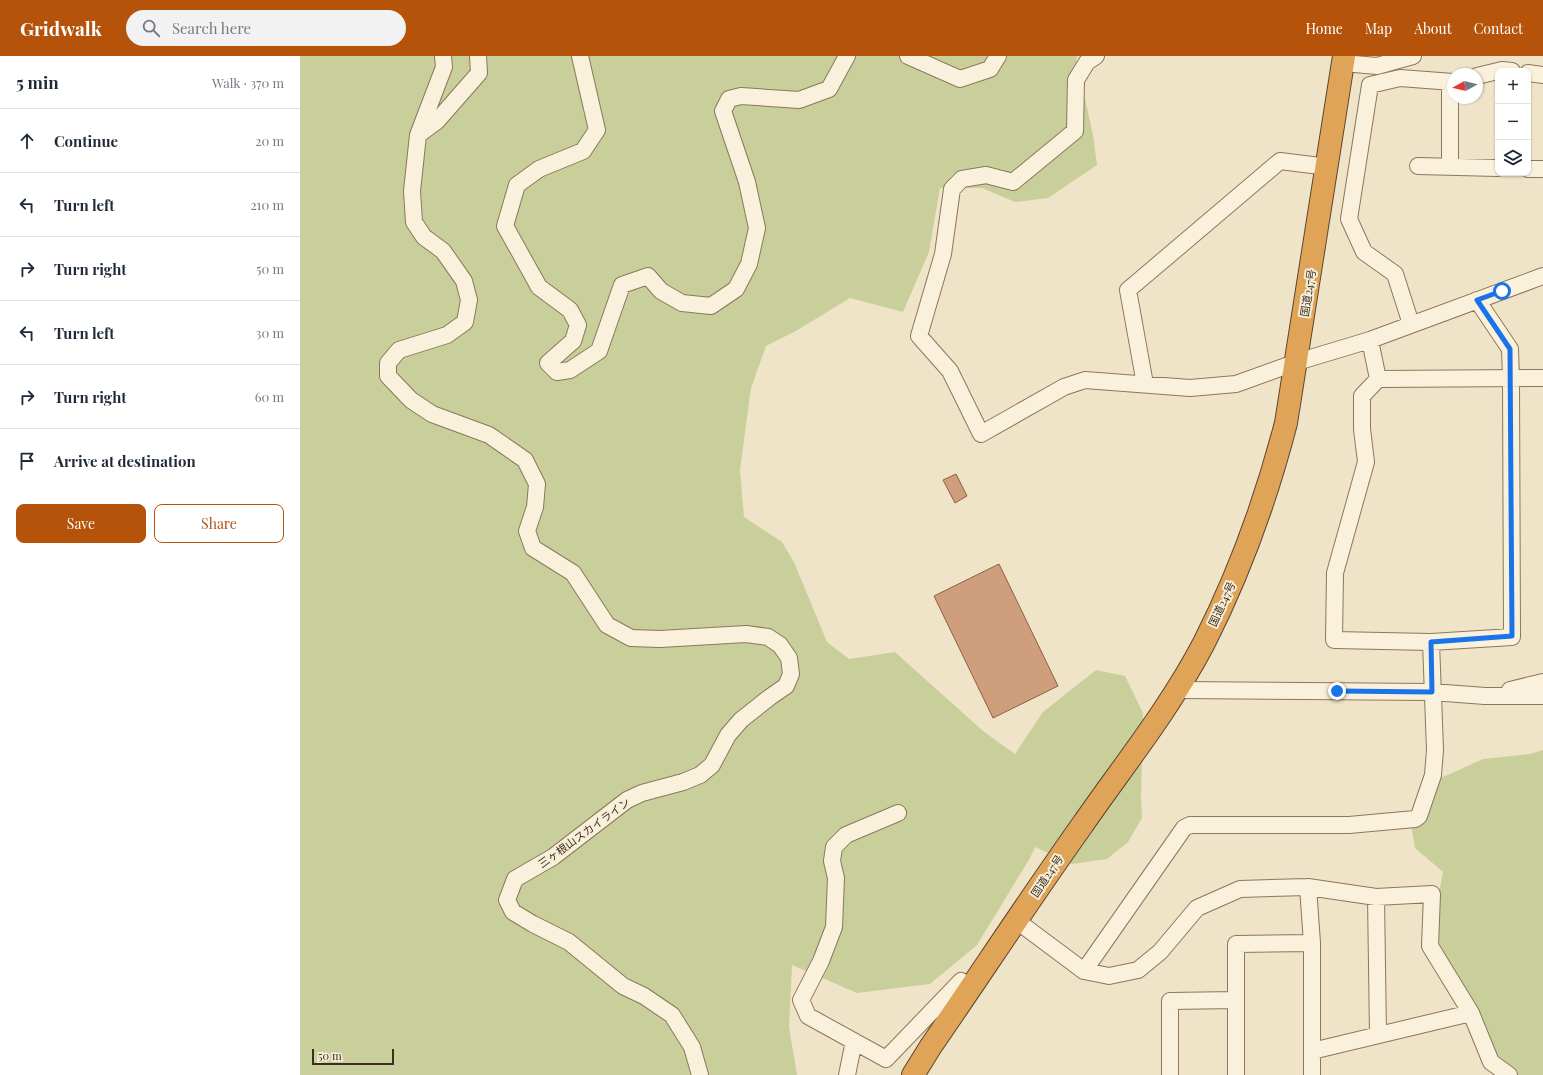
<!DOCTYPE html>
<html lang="en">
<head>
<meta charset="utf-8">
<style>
  body { margin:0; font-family:"Playfair Display","Noto Sans JP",serif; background:#f2f2f3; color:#1f2937 }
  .controls { position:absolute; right:12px; top:12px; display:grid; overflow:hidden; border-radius:8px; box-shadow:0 1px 3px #0004 }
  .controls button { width:36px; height:36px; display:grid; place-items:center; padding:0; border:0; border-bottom:1px solid #e0e1e3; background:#fff; color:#1f2937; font:20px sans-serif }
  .compass { position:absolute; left:1147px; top:12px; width:36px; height:36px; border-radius:50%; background:#fff; box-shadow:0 1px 3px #0004; rotate:262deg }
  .scale { position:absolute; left:12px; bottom:10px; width:82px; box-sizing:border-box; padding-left:4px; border:2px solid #3d2e20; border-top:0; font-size:11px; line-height:14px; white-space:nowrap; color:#3d2e20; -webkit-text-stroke:3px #f7eed8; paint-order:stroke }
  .stop { position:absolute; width:12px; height:12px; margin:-9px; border:3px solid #1a73e8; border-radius:50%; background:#fff }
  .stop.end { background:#1a73e8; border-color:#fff; box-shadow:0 1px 4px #0008 }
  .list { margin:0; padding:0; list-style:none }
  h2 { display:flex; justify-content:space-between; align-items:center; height:52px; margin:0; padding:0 16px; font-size:17px }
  h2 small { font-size:13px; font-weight:400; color:#747a83 }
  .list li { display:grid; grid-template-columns:26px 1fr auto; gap:12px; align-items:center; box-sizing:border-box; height:64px; padding:0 16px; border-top:1px solid #e0e1e3 }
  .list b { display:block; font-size:15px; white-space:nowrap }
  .list em { font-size:13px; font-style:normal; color:#747a83 }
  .actions { display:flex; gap:8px; padding:12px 16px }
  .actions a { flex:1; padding:9px 0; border:1px solid #b45309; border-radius:8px; text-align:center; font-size:14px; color:#b45309 }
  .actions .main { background:#b45309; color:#fff }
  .icon { flex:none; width:22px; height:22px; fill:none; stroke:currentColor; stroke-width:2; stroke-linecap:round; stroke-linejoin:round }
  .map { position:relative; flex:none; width:1243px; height:1019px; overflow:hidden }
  header { display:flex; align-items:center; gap:24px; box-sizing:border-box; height:56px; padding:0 20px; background:#b45309; color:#fff }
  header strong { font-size:19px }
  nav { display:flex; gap:22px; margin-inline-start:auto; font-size:14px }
  .search { width:280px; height:36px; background:#f2f2f3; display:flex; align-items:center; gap:10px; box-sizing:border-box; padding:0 14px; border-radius:22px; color:#747a83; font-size:15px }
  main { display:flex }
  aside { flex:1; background:#fff }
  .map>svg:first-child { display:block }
</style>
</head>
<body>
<header>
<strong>Gridwalk</strong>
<div class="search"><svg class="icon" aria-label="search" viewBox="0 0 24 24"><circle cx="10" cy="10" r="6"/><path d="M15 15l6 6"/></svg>Search here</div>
<nav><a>Home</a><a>Map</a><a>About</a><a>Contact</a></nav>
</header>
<main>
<aside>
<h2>5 min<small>Walk · 370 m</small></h2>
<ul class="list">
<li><svg class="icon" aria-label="ahead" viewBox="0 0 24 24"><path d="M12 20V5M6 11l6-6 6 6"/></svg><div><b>Continue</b></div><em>20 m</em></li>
<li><svg class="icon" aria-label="left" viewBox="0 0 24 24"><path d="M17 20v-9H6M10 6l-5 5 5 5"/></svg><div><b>Turn left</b></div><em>210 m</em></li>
<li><svg class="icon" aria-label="right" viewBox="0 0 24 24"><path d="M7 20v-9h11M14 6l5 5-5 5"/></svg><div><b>Turn right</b></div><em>50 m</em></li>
<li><svg class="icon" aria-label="left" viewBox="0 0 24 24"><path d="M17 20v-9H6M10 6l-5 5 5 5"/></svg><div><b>Turn left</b></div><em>30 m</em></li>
<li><svg class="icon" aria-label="right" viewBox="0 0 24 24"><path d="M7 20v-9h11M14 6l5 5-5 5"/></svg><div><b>Turn right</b></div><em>60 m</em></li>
<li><svg class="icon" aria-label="arrive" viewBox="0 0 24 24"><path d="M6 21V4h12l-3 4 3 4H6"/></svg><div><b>Arrive at destination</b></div></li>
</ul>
<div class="actions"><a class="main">Save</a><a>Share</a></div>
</aside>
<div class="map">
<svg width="1243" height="1019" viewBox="0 0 1243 1019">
  <rect width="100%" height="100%" fill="#f0e4c8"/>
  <path fill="#c9cf9b" d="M0,0h778l-2,2 17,77 4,30 -49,33 -33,4 -33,-14h-42l-11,64 -26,60 -53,-14 -54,33 -30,15 -15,42 -11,82 4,47 38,25 12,20 33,80 22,17 46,-7 88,79 32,23 28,-42 53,-42 29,6 18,37 -2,87 1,18 -14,24 -21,17 -35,5 -37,-17 -5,11 -53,87 -47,39 -73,9 -65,-28 -3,62 8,48h-497z
    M1243,694v325h-25l-19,-16 -22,-49 -40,-65 2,-52 4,-21 -28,-24 -5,-29 22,-37 51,-23 47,-5z"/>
  <path fill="#cf9f7d" stroke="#8d5f41" d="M656,418l11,22 -12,7 -12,-23z
    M699,508l59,122 -65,32 -59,-122z"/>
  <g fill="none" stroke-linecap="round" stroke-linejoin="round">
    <g stroke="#8d765c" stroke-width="18">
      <path id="minor" d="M143,0l1,11 -26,68 -6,56 2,31 10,15 19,14 21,30 5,19 -4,22 -18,13 -48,15 -11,13v13l23,24 21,14 57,21 36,25 12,24 -2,23 -8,24 6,17 40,25 34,52 24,13 29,1 86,-5 22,3 12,8 9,13 2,16 -5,12 -16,11 -29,23 -13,15 -16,30 -12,10 -17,7 -41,11 -15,7 -74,57 -38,22 -8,21 6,12 20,12 36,18 54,44 21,10 28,19 20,32 8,28
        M280,0l17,74 -14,21 -44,18 -22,16 -12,41 34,61 31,23 8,15 -5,16 -25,22 9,9 13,-2 29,-19 23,-66 26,-9 13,15 21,12 29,3 25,-17 13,-25 8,-36 -10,-46 -24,-71 6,-12 12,-3 58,4 30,-11 18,-33
        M608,0l52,23 30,-10 8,-13
        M796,0l-9,6 -11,18 -1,51 -62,51 -27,-7 -24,4 -10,10 -9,65 -24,82 31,35 31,63 83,-47 21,-7 105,8 46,-4 61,-22 73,-22 173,-64
        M1043,7l34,3 36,-10
        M1228,17l15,2
        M1177,20l25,-6 10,1
        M1150,27v83
        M118,79l19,-14 42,-48 -1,-17
        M1118,110l80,2
        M1228,113h15
        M1177,244l33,49 1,29 1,259 -81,5 -97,-2 1,-67 31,-111 -4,-33v-33l16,-17 165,-1
        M1111,268l-16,-50 -31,-22 -15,-33 21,-134 30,-7 53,4
        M1070,284l8,39
        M845,328l-17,-94 152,-129 48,6
        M878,634l254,2 53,4h58
        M1210,634l33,-8
        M598,757l-52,22 -12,12 -2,14 4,17 -2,49 -13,34 -20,39 7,16 78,43 75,-78 11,6
        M1008,831l4,56v132
        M1076,841l2,138
        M717,865l67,50 25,5 29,-6 22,-18 37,-44 43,-19 68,-2 68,10 56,-3 -2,52 41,67 20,49 18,13
        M784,915l100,-143 6,-3h159l66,-6 4,-3 14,-41 2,-25 -4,-108
        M1012,995l159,-38
        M547,1019l7,-34
        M870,1019v-74l66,-1
        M936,1019v-131l76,-1"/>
    </g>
    <g stroke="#5b4430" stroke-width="24">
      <path id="highway" d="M613,1019l18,-29c51,-74 100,-149 152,-222 41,-59 87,-116 121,-181 36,-71 62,-143 82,-220l58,-367"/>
    </g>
    <use href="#minor" stroke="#faf1dc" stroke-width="16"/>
    <use href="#highway" stroke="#e0a458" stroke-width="22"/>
  </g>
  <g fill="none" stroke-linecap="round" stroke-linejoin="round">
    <path stroke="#1a73e8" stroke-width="5" d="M1037,635l95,1 -1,-50 81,-6 -2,-287 -33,-49 25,-9"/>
  </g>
  <g text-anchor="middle" stroke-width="4" stroke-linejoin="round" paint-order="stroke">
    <g font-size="11" fill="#3d2e20" stroke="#f7eed8">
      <text transform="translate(1008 237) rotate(-81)" y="4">国道247号</text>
      <text transform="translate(922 548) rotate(-65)" y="4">国道247号</text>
      <text transform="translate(284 777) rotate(-36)" y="4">三ヶ根山スカイライン</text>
      <text transform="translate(747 820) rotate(-56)" y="4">国道247号</text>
    </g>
  </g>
</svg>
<div class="controls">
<button>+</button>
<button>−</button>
<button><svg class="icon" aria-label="layers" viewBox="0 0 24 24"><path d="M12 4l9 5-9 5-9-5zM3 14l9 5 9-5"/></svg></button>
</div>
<svg class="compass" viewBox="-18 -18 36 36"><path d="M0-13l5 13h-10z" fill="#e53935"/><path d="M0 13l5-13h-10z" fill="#747a83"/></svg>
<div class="scale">50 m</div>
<div class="stop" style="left:1202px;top:235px"></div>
<div class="stop end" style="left:1037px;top:635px"></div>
</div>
</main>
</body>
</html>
